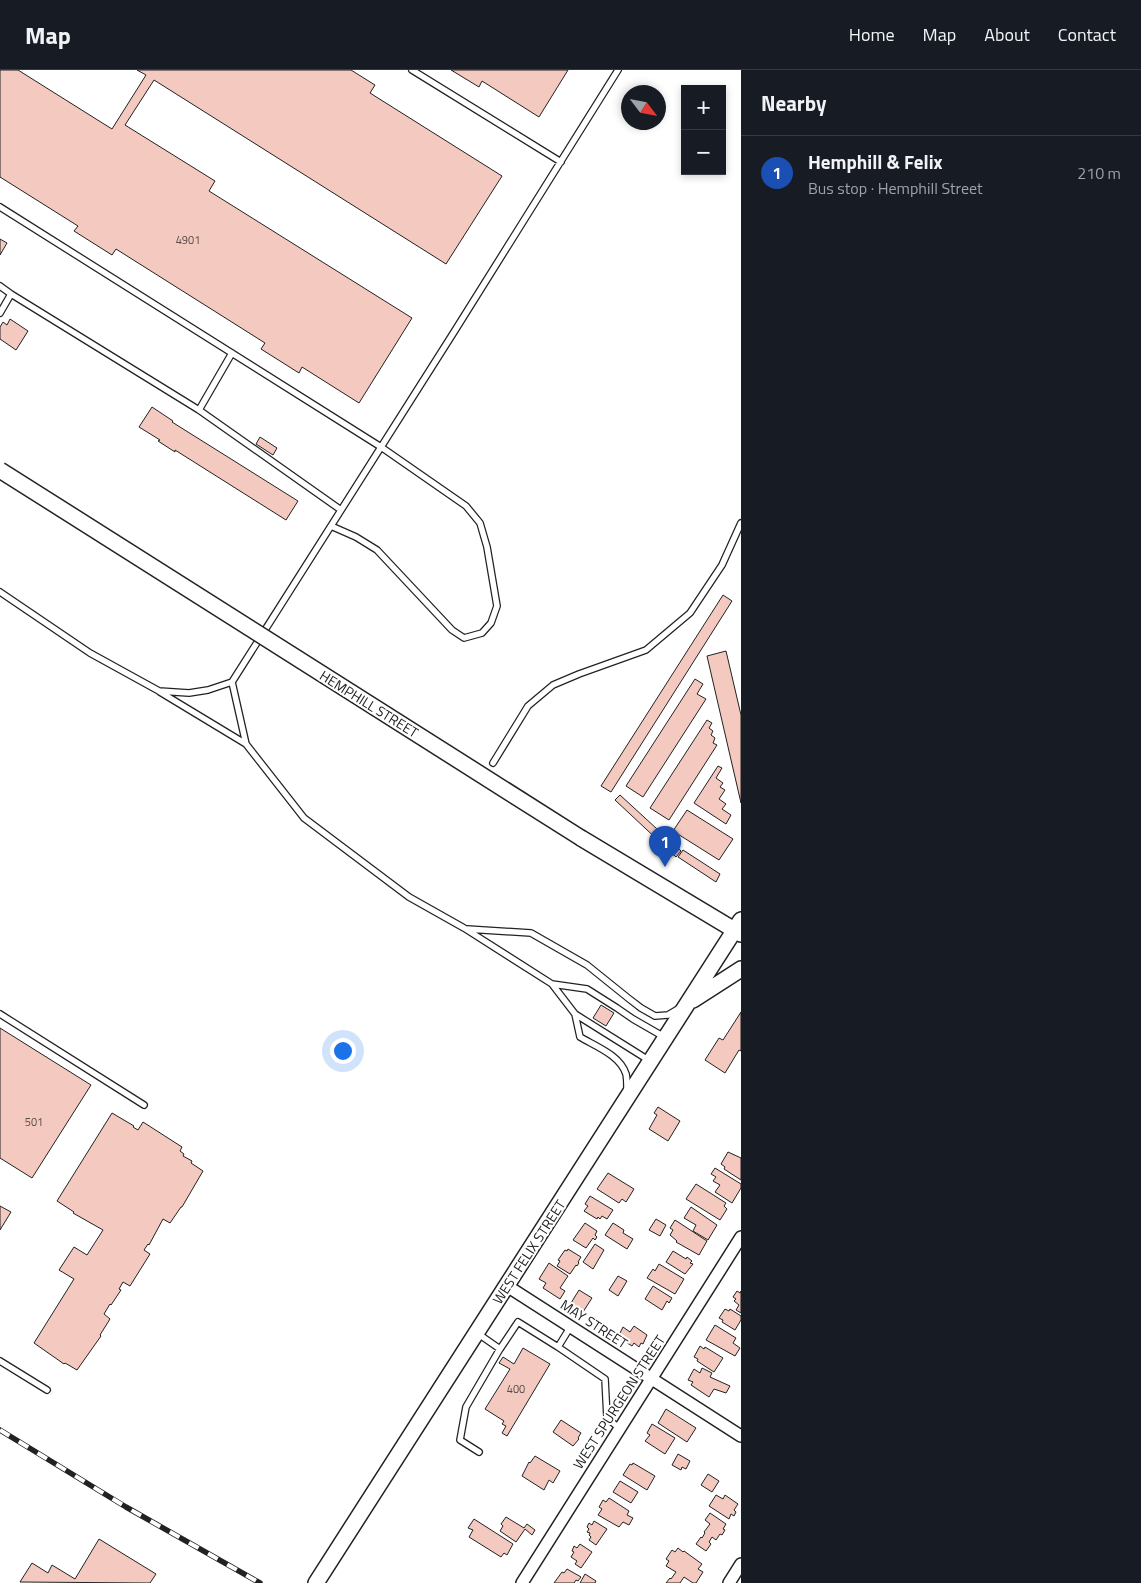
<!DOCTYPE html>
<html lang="en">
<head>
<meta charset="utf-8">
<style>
  body { margin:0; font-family:"Titillium Web",sans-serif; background:#242831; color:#f1f3f6 }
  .controls { position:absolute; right:15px; top:15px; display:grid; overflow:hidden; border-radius:0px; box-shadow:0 2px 8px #0003 }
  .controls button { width:45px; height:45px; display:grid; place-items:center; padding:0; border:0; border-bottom:1px solid #363941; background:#171b24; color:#f1f3f6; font:25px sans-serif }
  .compass { position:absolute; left:621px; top:15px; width:45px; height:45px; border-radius:50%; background:#171b24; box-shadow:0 2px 8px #0003; rotate:122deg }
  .you { position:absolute; left:342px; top:980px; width:18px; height:18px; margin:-12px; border:4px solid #fff; border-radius:50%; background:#1a73e8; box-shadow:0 0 0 8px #1a73e833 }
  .badge { display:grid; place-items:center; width:32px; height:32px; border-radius:50%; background:#ea580c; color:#fff; font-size:16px; font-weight:700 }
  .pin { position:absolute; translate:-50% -41px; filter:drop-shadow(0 1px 2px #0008) }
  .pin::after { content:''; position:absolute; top:26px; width:18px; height:15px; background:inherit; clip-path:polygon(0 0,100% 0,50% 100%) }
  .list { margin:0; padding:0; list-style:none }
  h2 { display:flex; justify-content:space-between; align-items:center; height:65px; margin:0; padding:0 20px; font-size:21px }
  h2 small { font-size:16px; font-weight:400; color:#9ea1a6 }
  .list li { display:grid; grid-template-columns:32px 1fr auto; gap:15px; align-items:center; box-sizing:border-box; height:75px; padding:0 20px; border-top:1px solid #363941 }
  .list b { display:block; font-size:19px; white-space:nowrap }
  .list p { margin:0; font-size:16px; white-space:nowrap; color:#9ea1a6 }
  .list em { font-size:16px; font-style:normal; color:#9ea1a6 }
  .map { position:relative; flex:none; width:741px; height:1513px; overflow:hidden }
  header { display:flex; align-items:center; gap:30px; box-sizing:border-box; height:70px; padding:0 25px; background:#171b24; border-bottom:1px solid #363941 }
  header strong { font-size:24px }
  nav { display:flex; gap:28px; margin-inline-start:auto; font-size:18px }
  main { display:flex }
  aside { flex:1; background:#171b24 }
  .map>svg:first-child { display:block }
</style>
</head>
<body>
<header>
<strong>Map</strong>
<nav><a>Home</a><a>Map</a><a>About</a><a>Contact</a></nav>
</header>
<main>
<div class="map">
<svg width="741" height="1513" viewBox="0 0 741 1513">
  <rect width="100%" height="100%" fill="#fff"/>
  <path fill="#f3c9c0" stroke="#222" d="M0,0h18l94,59 34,-54 -9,-5h214l24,15 -5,8 132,83 -56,88 -292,-184 -29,45 90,56 -6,10 203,127 -53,85 -57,-36 -3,6 -38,-24 4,-6 -149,-94 -4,6 -38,-24 4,-5 -78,-49z
    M451,0h117l-29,47 -57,-36 -3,6z
    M0,169l7,4 -7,12z
    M10,249l18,12 -12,19 -16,-11v-12l3,-5 4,3z
    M152,337l21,14 -1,1 126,79 -12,19 -111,-70v2l-17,-11 2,-1 -21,-13z
    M260,367l17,11 -4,7 -17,-11z
    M723,525l9,6 -121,191 -10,-6z
    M726,581l15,64v88l-34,-147z
    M695,609l8,5 -6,10 9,5 -63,98 -17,-11z
    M707,650l5,3 -3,5 4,3 -2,4 4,3 -2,5 4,2 -48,75 -19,-12z
    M718,696l4,2 -6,10 7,5 -3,4 5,3 -6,9 7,5 -4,5 9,6 -5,9 -32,-21z
    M620,725l61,56 -5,6 -61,-57z
    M687,740l46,29 -14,21 -46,-29z
    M683,780l37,24 -4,8 -38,-25z
    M601,935l13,8 -8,13 -13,-8z
    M741,942v39l-2,-1 -14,23 -20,-13 14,-22 4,2z
    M0,958l91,57 -59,93 -32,-20z
    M658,1037l22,14 -12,20 -19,-12 8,-14 -3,-2z
    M112,1043l22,13 -1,1 5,3 5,-8 39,25 -2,4 4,3 -1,2 9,5 -1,2 12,8 -21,36h-1l-11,16 -7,-4 -14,26 -1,-1 -4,6 6,4 -20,32 -7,-4 -4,7 2,1 -10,15 -1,-1 -6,10 6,5 -10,16 1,1 -24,34 -12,-7 -1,1 -30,-21 40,-64 -15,-9 15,-23 13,8 16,-25 -30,-17 1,-1 -17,-11z
    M728,1082l13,6v22l-17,-11 1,-2 -4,-3z
    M715,1098l26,16v4l-9,15 -17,-11 5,-7 -7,-4 3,-4 -5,-3z
    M608,1103l26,16 -8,13 -4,-3 -3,4 -22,-14z
    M696,1114l30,19 -2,3 3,3 -7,11 -34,-21z
    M590,1126l23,14 -6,9 -5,-3 -2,3 -2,-2 -1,2 -13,-8 4,-5 -3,-2z
    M0,1136l11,6 -11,18z
    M691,1137l26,18 -9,15 -15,-9 3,-6 -12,-7z
    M656,1149l10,6 -6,11 -11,-6z
    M675,1150l32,21 -8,14 -23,-13 1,-1 -7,-6 3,-5 -3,-2z
    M585,1153l12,8 -2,4 2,2 -2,3 -2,-2 -7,10 -13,-8z
    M613,1153l11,7 -1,3 10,6 -6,10 -22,-14z
    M595,1174l9,6 -11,19 -10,-7z
    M568,1179l13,8 -3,5 1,1 -2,3 -1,-1 -6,9 -13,-8 3,-5 -2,-1 7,-10 2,1z
    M673,1181l13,8 1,-2 5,4 -2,2 3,1 -8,10 -19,-12z
    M549,1193l19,13 -8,12 5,3 -5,8 -17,-11 3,-5 -7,-4z
    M659,1194l25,15 -9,15 -28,-16 6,-9 2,2z
    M618,1206l9,5 -9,15 -9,-6z
    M653,1216l19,12 -3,5 -2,-2 -5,9 -17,-11z
    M579,1220l13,8 -9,14 -10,-5 1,-2 -3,-2z
    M737,1221l3,2 1,-2v22l-5,-3 3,-5 -5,-4 2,-2 -3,-2z
    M725,1239l4,2 1,-2 11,7v4l-6,10 -13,-8 1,-2 -4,-2z
    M715,1255l21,13 -3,5 7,5 -5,8 -29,-16z
    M634,1256l13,9 -4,9 -2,-1 -2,4 -5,-4 -2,3 -14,-9 5,-10 7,5z
    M700,1276l4,3 1,-2 18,11 -9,14 -17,-11 1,-2 -4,-2z
    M523,1278l27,16 -43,72 -5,-3 4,-7 -4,-2 2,-3 -19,-12 25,-40 -11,-6 4,-6 11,7z
    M702,1298l10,5 -2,4 20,9 -4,7 -12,-4 -5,8 -18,-12 2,-3 -5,-2 6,-11 6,4z
    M666,1339l30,19 -9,14 -29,-19z
    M561,1350l20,13 -3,5 1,1 -6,7 -20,-14z
    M652,1354l23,14 -10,16 -20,-13 5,-6 -3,-2z
    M678,1384l12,7 -4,8 -4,-2 -1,3 -9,-5z
    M535,1386l25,15 -7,12 -4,-3 -5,10 -22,-14 7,-14 1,1z
    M633,1393l22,13 -8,14 -24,-15 7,-11 2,1z
    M708,1404l11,7 -7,11 -11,-7z
    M620,1411l18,11 -7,11 -18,-11z
    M716,1425l7,4 2,-4 13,9 -4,6 2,2 -2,4 -3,-2 -2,5 -20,-13z
    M609,1428l20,13 -2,4 6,3 -4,7 -6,-3 -4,5 -21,-12 4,-6 -3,-2 4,-7 3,2z
    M710,1443l16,11 -3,5 2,1 -3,5 -2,-1 -4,6 -4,-3 -3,5 2,2 -5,7 -10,-7 5,-7 1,1 3,-5 -1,-1 6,-8 -5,-4z
    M506,1447l18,11 3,-4 8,6 -3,5 -7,-6 -9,13 -16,-11 3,-5 -2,-2z
    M474,1449l39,25 -6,11 -3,-2 -3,4 -32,-20 4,-7 -5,-2z
    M594,1451l13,8 -11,16 -7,-5 2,-3 -2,-2 1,-2 -3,-1 2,-3 -2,-2 2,-4 3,2z
    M99,1469l57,35 -6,9 -130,-1 12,-19 16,10 4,-8 23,14z
    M580,1474l12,8 -11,16 -6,-4 2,-3 -6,-4 3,-5 -2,-1 2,-5 3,2z
    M678,1478l5,4 1,-1 18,13 -4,5 5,3 -7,11h-3l-9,-6 -4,6h-14l4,-5 1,1 5,-7 -10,-6 3,-5 -3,-2 6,-9 3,2z
    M567,1499l14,8 -3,4 -2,-1 -2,3h-20l8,-11 2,1z
    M585,1504l11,7 -1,2h-15z"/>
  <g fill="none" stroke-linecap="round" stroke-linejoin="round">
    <g stroke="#222" stroke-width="8">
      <path id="lane" d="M412,0l149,92
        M0,137l381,240 85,59 14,17 7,24 10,59 -6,17 -9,10 -18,5 -12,-8 -75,-80 -21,-13 -25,-11
        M0,216l11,8
        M0,243l11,-19 188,116 142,100
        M199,340l33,-57
        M0,522l90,61 69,38 30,2 19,-3 24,-8 222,-350 164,-262
        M232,612l14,62 58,74 105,79 55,31 88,56 23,30 75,47
        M160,622l86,52
        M493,693l35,-57 25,-21 26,-11 67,-24 44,-37 32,-48 19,-42
        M467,859l64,4 56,32 41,33 13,10 14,8 13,-1 12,-7
        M552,914l35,5 30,19 16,11 33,19
        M0,944l144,91
        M575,944l5,23c15,9 40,18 46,37 1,4 1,11 1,16
        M477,1263l23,16 18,-27 40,25 13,-21
        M558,1277l47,32 2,39 12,10
        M0,1291l47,29
        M479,1382l-19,-12 6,-33 35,-60"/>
    </g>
    <g stroke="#222" stroke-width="14">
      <path id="street" d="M507,1216l234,150
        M522,1513l219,-346
        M729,1513l12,-19"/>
    </g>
    <g stroke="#222" stroke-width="18">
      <path id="secondary" d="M581,768l160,96
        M693,930l48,-31
        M316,1513l425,-663"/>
    </g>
    <use href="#lane" stroke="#fff" stroke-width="5.5"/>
    <use href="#street" stroke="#fff" stroke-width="11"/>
    <use href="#secondary" stroke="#fff" stroke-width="15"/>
    <g stroke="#222" stroke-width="5.5">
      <path id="rail" d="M0,1360l126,77 134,76"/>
    </g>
    <use href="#rail" stroke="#fff" stroke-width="4" stroke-dasharray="11" stroke-linecap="butt"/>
    <g stroke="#222" stroke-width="18" stroke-linecap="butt">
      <path id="secondary-bridge" d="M0,400l581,368"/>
    </g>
    <use href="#secondary-bridge" stroke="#fff" stroke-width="15"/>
  </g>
  <g text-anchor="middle" stroke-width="4" stroke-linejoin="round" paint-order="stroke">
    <g font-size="11" fill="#564c4a">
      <text x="188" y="174">4901</text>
      <text x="34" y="1056">501</text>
      <text x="516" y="1323">400</text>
    </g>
    <g font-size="14" fill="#222" stroke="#fff">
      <text transform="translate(369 634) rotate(32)" y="5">HEMPHILL STREET</text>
      <text transform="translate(529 1182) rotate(-57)" y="5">WEST FELIX STREET</text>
      <text transform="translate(594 1254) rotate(33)" y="5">MAY STREET</text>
      <text transform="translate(619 1332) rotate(-57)" y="5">WEST SPURGEON STREET</text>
    </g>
  </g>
</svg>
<div class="controls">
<button>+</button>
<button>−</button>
</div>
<svg class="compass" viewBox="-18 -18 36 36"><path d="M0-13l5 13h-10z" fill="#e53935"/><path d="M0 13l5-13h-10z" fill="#9ea1a6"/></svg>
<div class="you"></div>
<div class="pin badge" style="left:665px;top:797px;background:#1a4fb4">1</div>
</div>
<aside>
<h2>Nearby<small></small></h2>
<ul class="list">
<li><span class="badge" style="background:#1a4fb4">1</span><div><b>Hemphill &amp; Felix</b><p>Bus stop · Hemphill Street</p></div><em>210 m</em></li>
</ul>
</aside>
</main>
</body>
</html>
